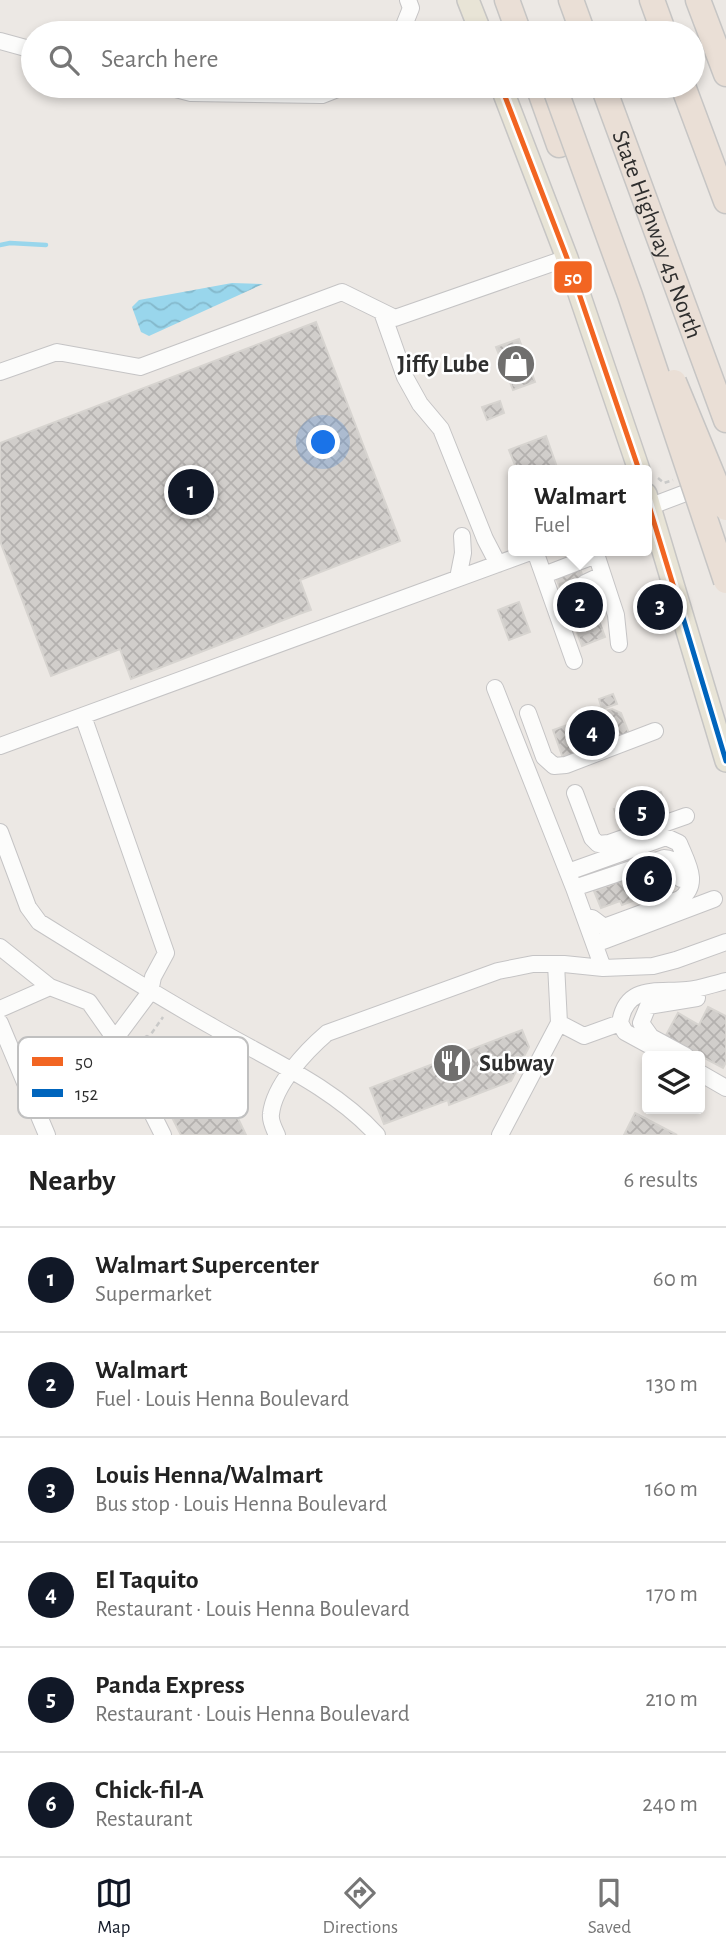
<!DOCTYPE html>
<html lang="en">
<head>
<meta charset="utf-8">
<style>
  body { margin:0; font-family:"Alegreya Sans",sans-serif; background:#f6f6f6; color:#222 }
  .controls { position:absolute; right:21px; bottom:21px; display:grid; overflow:hidden; border-radius:7px; box-shadow:0 4px 10px #0003 }
  .controls button { width:63px; height:63px; display:grid; place-items:center; padding:0; border:0; border-bottom:2px solid #e0e0e0; background:#fff; color:#222; font:35px sans-serif }
  .you { position:absolute; left:324px; top:443px; width:24px; height:24px; margin:-18px; border:5px solid #fff; border-radius:50%; background:#1a73e8; box-shadow:0 0 0 10px #1a73e833 }
  .badge { display:grid; place-items:center; width:46px; height:46px; border-radius:50%; background:#111827; color:#fff; font-size:23px; font-weight:700 }
  .pin { position:absolute; translate:-50% -50%; border:4px solid #fff; box-shadow:0 2px 7px #0006 }
  .popup { position:absolute; left:508px; top:465px; width:144px; height:91px; box-sizing:border-box; display:grid; place-content:center; border-radius:7px; background:#fff; filter:drop-shadow(0 2px 5px #0005); font-size:23px; white-space:nowrap; color:#767676 }
  .popup b { font-size:26px; color:#222 }
  .popup::after { content:''; position:absolute; left:50%; top:100%; margin-left:-14px; border:14px solid transparent; border-top-color:#fff }
  .list { margin:0; padding:0; list-style:none }
  h2 { display:flex; justify-content:space-between; align-items:center; height:91px; margin:0; padding:0 28px; font-size:30px }
  h2 small { font-size:23px; font-weight:400; color:#767676 }
  .list li { display:grid; grid-template-columns:46px 1fr auto; gap:21px; align-items:center; box-sizing:border-box; height:105px; padding:0 28px; border-top:2px solid #e0e0e0 }
  .list b { display:block; font-size:26px; white-space:nowrap }
  .list p { margin:0; font-size:23px; white-space:nowrap; color:#767676 }
  .list em { font-size:23px; font-style:normal; color:#767676 }
  .icon { flex:none; width:38px; height:38px; fill:none; stroke:currentColor; stroke-width:2; stroke-linecap:round; stroke-linejoin:round }
  .map { position:relative; flex:none; width:726px; height:1135px; overflow:hidden }
  .search { position:absolute; background:#fff; box-shadow:0 4px 10px #0003; left:21px; right:21px; top:21px; height:77px; display:flex; align-items:center; gap:18px; box-sizing:border-box; padding:0 24px; border-radius:38px; color:#767676; font-size:26px }
  .sheet { height:721px; background:#fff }
  nav { display:flex; justify-content:space-around; align-items:center; box-sizing:border-box; height:98px; border-top:2px solid #e0e0e0; background:#fff; font-size:19px; color:#767676 }
  nav a { display:grid; justify-items:center; gap:4px }
  nav .on { color:#111827 }
  .map>svg:first-child { display:block }
</style>
</head>
<body>
<div class="map">
<svg width="726" height="1135" viewBox="0 0 726 1135">
  <defs>
    <pattern id="water-waves" width="16" height="10" patternUnits="userSpaceOnUse" patternTransform="scale(1.75)"><rect width="16" height="10" fill="#99d6ec"/><path d="M0 5q4-4 8 0t8 0" fill="none" stroke="#84b8cb"/></pattern>
    <pattern id="building-cross-hatch" width="8" height="8" patternUnits="userSpaceOnUse" patternTransform="scale(1.75)"><rect width="8" height="8" fill="#d1cecb"/><path d="M0 0l8 8M0 8l8-8" fill="none" stroke="#b4b1af"/></pattern>
  </defs>
  <rect width="100%" height="100%" fill="#ece8e4"/>
  <path fill="url(#water-waves)" d="M232,283l31,1 -114,52 -8,-4 -9,-25 7,-7z"/>
  <g fill="none" stroke-linecap="round" stroke-linejoin="round">
    <path stroke="#99d6ec" stroke-width="4.5" d="M0,245l10,-2 36,2"/>
  </g>
  <path fill="url(#building-cross-hatch)" stroke="#d7d4d0" stroke-width="2" d="M316,322l84,219 -100,39 11,30 -12,4 -168,65 -11,-30 -69,27 -51,-135v-98z
    M519,339l16,43 -22,8 -17,-43z
    M500,401l4,12 -17,7 -5,-13z
    M546,436l12,34h-41l-8,-20z
    M579,566l26,71 -23,9 -27,-71z
    M519,602l11,30 -21,8 -11,-30z
    M613,694l4,10 -15,5 -3,-10z
    M612,709l9,4 9,23 -66,25 -11,-31z
    M661,792l8,24 -46,17 -9,-24z
    M647,851l7,20 13,-5 8,19 -53,20 -2,-4 -19,7 -7,-17 48,-18 -16,-7 -3,-6z
    M708,1007l18,9v46l-3,6 -58,-31 13,-24 21,12z
    M522,1030l7,17 -18,34 -62,24 -1,-5 -64,24 -14,-36z
    M176,1040l37,26 33,69h-65l-40,-78z
    M635,1113l42,22h-53z"/>
  <g fill="none" stroke-linecap="round" stroke-linejoin="round">
    <path stroke="#c6c3c0" stroke-width="16" stroke-dasharray="16 8" stroke-linecap="butt" d="M561,591l24,-8
      M568,609l23,-9
      M576,630l24,-9"/>
    <g stroke="#c5c4c5" stroke-width="18">
      <path id="minor" d="M401,33l10,-25 -3,-8
        M0,41l33,9
        M164,86l27,7 131,2 23,-9
        M382,312l23,65 15,27 21,25 44,110 13,25
        M0,372l57,-20 83,15 202,-75 53,26 172,-60
        M646,508l58,-22
        M535,551l39,110
        M595,551l21,64 3,29
        M544,575l52,-20
        M458,578l5,-25 -1,-17
        M585,583l17,-8
        M591,600l17,-7
        M495,688l79,200 29,80
        M528,713l16,44 10,9 12,-1 89,-34
        M83,716l83,237 -13,24 -3,15 -35,47 48,96
        M0,746l533,-195
        M575,793l17,45 6,6 11,-1 77,-27
        M0,832l28,75 11,15c58,36 115,72 174,105 55,32 121,60 164,108
        M568,872l98,-35 13,6c8,20 22,41 1,56l-76,28 -12,-9
        M574,888l90,-30c12,0 16,11 17,21
        M595,944l119,-45
        M0,947l50,40 39,15 26,37
        M0,1009l50,-22
        M0,1023l47,112
        M559,1023l25,13 36,-13
        M669,1056l-44,-24 -5,-9c6,-39 36,-30 67,-33 13,-1 26,-6 39,-9
        M686,1056l-35,-19 -10,-14 7,-17 49,-8
        M700,1073l26,15
        M277,1135c-3,-6 -7,-15 -6,-21 3,-29 35,-63 56,-81l171,-62 35,-7h31l39,4 50,-2 23,-6 50,-18
        M500,1135l59,-112 -3,-59"/>
    </g>
    <g stroke="#c6c5c4" stroke-width="24">
      <path id="major" d="M468,0l13,33
        M501,86l66,172 72,212
        M646,494l80,267"/>
    </g>
    <g stroke="#c6c5c4" stroke-width="27">
      <g id="highway">
        <path d="M507,0l12,33"/>
        <path d="M571,0l12,33"/>
        <path d="M652,0l12,33"/>
        <path d="M698,0l28,74"/>
        <path d="M538,86l21,59"/>
        <path id="s1" d="M603,86l123,334"/>
        <path d="M683,86l43,115"/>
      </g>
    </g>
    <path stroke="#c9c9c8" stroke-width="2.5" stroke-dasharray="5 3.5" stroke-linecap="butt" d="M658,478l6,5 9,-3
      M138,1041l9,-5 2,1 14,-20"/>
    <use href="#minor" stroke="#fcfcfb" stroke-width="16"/>
    <use href="#major" stroke="#e8e4d6" stroke-width="21"/>
    <use href="#highway" stroke="#eadfd6" stroke-width="24"/>
    <g stroke="#c6c5c4" stroke-width="27" stroke-linecap="butt">
      <path id="highway-bridge" d="M554,86l76,209 96,286
        M674,382l52,126"/>
    </g>
    <use href="#highway-bridge" stroke="#eadfd6" stroke-width="24"/>
    <g stroke="#fff" stroke-width="10">
      <path id="bus-1" d="M501,86l66,172 72,212
        M646,496l32,105"/>
    </g>
    <g stroke="#fff" stroke-width="10">
      <path id="bus-2" d="M678,601l48,160"/>
    </g>
    <use href="#bus-1" stroke="#f26522" stroke-width="5"/>
    <use href="#bus-2" stroke="#0065bd" stroke-width="5"/>
  </g>
  <defs>
    <g id="shop-disc" transform="scale(2.0125)"><circle r="9.5" fill="#706f6e" stroke="#fff"/><path d="M-5-2.5h2.3a2.7 3.5 0 0 1 5.4 0H5L5.5 6h-11ZM-1.5-2.5h3a1.5 2.3 0 0 0-3 0Z" fill="#fff"/></g>
    <g id="restaurant-disc" transform="scale(2.0125)"><circle r="9.5" fill="#706f6e" stroke="#fff"/><path d="M-5-6h1v4h1v-4h1v4h1v-4h1v5L-1.5 .5V6h-2V.5L-5-1ZM5-6V6H3V1.5H1.5Q1.5-4 5-6Z" fill="#fff"/></g>
  </defs>
  <g fill-rule="evenodd">
    <use href="#shop-disc" x="516" y="364"/>
    <use href="#restaurant-disc" x="452" y="1063"/>
  </g>
  <g text-anchor="middle" stroke-width="5" stroke-linejoin="round" paint-order="stroke">
    <g font-size="24" fill="#2e2e2e" stroke="#fff">
      <text dy="8" stroke="none"><textPath href="#s1" startOffset="158">State Highway 45 North</textPath></text>
    </g>
    <g font-size="24" font-weight="bold" fill="#2e2e2e" stroke="#fff" text-anchor="end">
      <text x="489" y="372">Jiffy Lube</text>
      <text x="479" y="1071" text-anchor="start">Subway</text>
    </g>
  </g>
  <rect x="18" y="1037" width="230" height="81" rx="10" fill="#fff" stroke="#c0c0c0" stroke-width="2"/>
  <rect x="32" y="1057" width="31" height="9" fill="#f26522"/>
  <rect x="32" y="1089" width="31" height="8" fill="#0065bd"/>
  <g font-size="19" fill="#2e2e2e">
    <text x="75" y="1068">50</text>
    <text x="75" y="1100">152</text>
  </g>
  <rect stroke="#fff" stroke-width="2.5" x="553" y="260" width="40" height="34" rx="7" fill="#f26522"/>
  <g font-size="19" text-anchor="middle" font-weight="bold" fill="#fff">
    <text x="573" y="284">50</text>
  </g>
</svg>
<div class="controls">
<button><svg class="icon" aria-label="layers" viewBox="0 0 24 24"><path d="M12 4l9 5-9 5-9-5zM3 14l9 5 9-5"/></svg></button>
</div>
<div class="you"></div>
<div class="pin badge" style="left:191px;top:492px">1</div>
<div class="pin badge" style="left:580px;top:605px">2</div>
<div class="popup"><b>Walmart</b>Fuel</div>
<div class="pin badge" style="left:660px;top:607px">3</div>
<div class="pin badge" style="left:592px;top:733px">4</div>
<div class="pin badge" style="left:642px;top:813px">5</div>
<div class="pin badge" style="left:649px;top:879px">6</div>
<div class="search"><svg class="icon" aria-label="search" viewBox="0 0 24 24"><circle cx="10" cy="10" r="6"/><path d="M15 15l6 6"/></svg>Search here</div>
</div>
<section class="sheet">
<h2>Nearby<small>6 results</small></h2>
<ul class="list">
<li><span class="badge">1</span><div><b>Walmart Supercenter</b><p>Supermarket</p></div><em>60 m</em></li>
<li><span class="badge">2</span><div><b>Walmart</b><p>Fuel · Louis Henna Boulevard</p></div><em>130 m</em></li>
<li><span class="badge">3</span><div><b>Louis Henna/Walmart</b><p>Bus stop · Louis Henna Boulevard</p></div><em>160 m</em></li>
<li><span class="badge">4</span><div><b>El Taquito</b><p>Restaurant · Louis Henna Boulevard</p></div><em>170 m</em></li>
<li><span class="badge">5</span><div><b>Panda Express</b><p>Restaurant · Louis Henna Boulevard</p></div><em>210 m</em></li>
<li><span class="badge">6</span><div><b>Chick-fil-A</b><p>Restaurant</p></div><em>240 m</em></li>
</ul>
</section>
<nav>
<a class="on"><svg class="icon" aria-label="map" viewBox="0 0 24 24"><path d="M3 6l6-2 6 2 6-2v14l-6 2-6-2-6 2zM9 4v14M15 6v14"/></svg>Map</a>
<a><svg class="icon" aria-label="directions" viewBox="0 0 24 24"><path d="M12 3l9 9-9 9-9-9zM9 14v-3h6M13 9l2 2-2 2"/></svg>Directions</a>
<a><svg class="icon" aria-label="saved" viewBox="0 0 24 24"><path d="M7 4h10v16l-5-4-5 4z"/></svg>Saved</a>
</nav>
</body>
</html>
